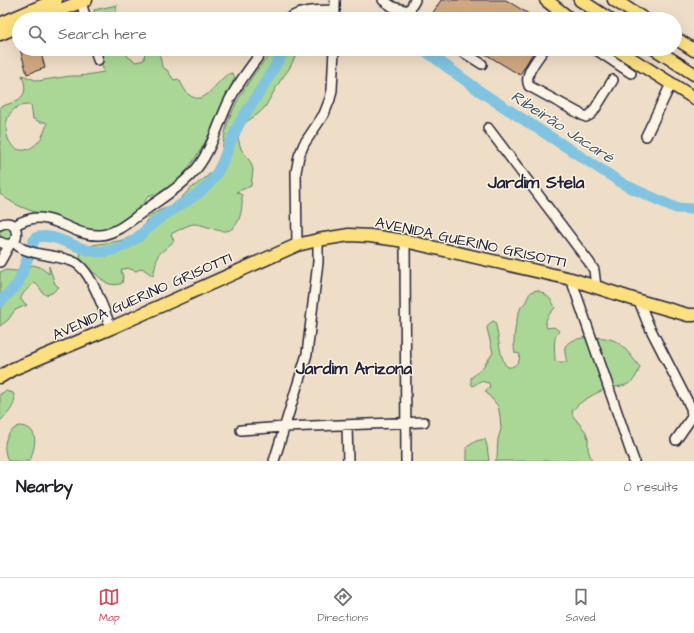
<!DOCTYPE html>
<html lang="en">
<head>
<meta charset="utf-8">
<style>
  body { margin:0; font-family:"Architects Daughter",sans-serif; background:#f6f6f6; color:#202124 }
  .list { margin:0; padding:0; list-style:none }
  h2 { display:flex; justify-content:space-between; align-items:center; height:52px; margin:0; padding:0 16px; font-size:17px }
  h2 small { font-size:13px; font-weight:400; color:#757577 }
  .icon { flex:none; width:22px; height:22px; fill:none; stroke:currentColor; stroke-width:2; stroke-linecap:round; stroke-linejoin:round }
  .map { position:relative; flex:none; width:694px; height:461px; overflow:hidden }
  .search { position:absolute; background:#fff; box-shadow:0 4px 16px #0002; left:12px; right:12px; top:12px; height:44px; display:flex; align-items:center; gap:10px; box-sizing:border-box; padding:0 14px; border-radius:22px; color:#757577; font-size:15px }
  .sheet { height:116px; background:#fff }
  nav { display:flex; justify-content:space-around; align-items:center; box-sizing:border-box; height:56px; border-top:1px solid #e0e0e0; background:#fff; font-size:11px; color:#757577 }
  nav a { display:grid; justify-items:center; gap:2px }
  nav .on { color:#d1495b }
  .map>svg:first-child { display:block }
</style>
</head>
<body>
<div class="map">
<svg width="694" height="461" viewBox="0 0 694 461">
  <rect width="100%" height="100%" fill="#efdec7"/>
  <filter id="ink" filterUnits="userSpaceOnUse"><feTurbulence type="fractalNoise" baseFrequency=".025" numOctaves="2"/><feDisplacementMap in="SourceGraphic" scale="8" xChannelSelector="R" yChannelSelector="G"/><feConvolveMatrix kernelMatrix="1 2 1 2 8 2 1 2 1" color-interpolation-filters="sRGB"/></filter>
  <g filter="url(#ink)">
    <path fill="#abd796" stroke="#667c68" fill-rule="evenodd" d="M117,5l-2,10 6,4h-27v-9z
      M100,49h27v7l9,6 8,-2 1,-11h11l4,7 2,11 5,3 7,10 4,-1 2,2c2,4 5,10 8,13 19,16 28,-18 44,-21l3,4c-15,34 -34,85 -64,109 -7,5 -15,7 -23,10 -10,20 -34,37 -57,34 -14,-1 -27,-11 -40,-15 -7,-2 -15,-2 -22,-5 -11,-4 -20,-9 -29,-16v-87c20,-7 30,-9 22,-32l16,6 32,-5h10l24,-4 -3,-10 1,-6zM31,105l2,14 7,3h6l1,2c-2,5 -4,13 -8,17 -19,22 -39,1 -31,-24 2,-3 4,-7 8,-9 4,-3 10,-3 15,-3z
      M277,49h30l-12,8 -6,12 -9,12 -15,26 -7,7 -12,8 -5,7 -3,9 3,11 10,14 2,7 -2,16 -15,6 6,3c1,13 -2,38 -20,36 -9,-1 -19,-7 -28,-7 -5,0 -17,7 -23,10l3,7 -16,14 -5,21 -11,-8 -6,3 -9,-3 -6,2 2,7 -1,6c-4,2 -8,2 -12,1 -5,-1 -10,-6 -13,-9 -9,-7 -24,-16 -13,-27 13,-6 28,-4 41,-9 6,-2 12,-5 16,-9 4,-5 5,-11 10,-15 6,-4 13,-6 20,-9 7,-4 12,-10 18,-16 10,-8 20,-13 27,-24 8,-14 7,-30 12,-44 7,-21 31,-60 49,-73z
      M0 234a6 6 0 1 1 12 0a6 6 0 1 1-12 0Z
      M33,265l7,2 9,7v-8l6,18 4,3 -7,6 -6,2c-5,-2 -6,-10 -12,-12 -5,5 -13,10 -13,17l6,5 -12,5 -7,10 -8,6v-54l6,-2 11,1z
      M537,290c8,4 15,8 18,18 -5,5 -12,12 -8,20l7,-1 5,4c-7,7 -4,19 -4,29l2,2h10c-1,-4 -3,-11 -2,-15 5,-12 42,-12 52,-5 8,5 17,18 23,25 -7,20 -14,18 -31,21 -10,3 -31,14 -37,23l1,5 13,16 2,7v11l4,11h-97l2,-3 1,-19 3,-10 -1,-13 -2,-10 -12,-14v-2l4,-3 -1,-4 -9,-2 -7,5 -2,-2v-6l12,-11 10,-14 -6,-25 2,-4 4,-3 2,1c3,8 5,42 13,45 5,1 8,-3 11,-6l1,-7 -5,-1c-3,-10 1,-36 6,-46 1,-1 3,-3 4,-4 4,-7 3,-11 12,-13z
      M6,391l7,2c6,10 -6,22 -13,28v-27z
      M19,426c22,1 16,20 11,35h-22c-6,-14 -4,-28 11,-35z
      M485,439l2,7 2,15h-22v-14l9,-6z"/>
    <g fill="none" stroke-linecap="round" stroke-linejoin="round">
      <path stroke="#81c4e1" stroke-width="11" d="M423,49l58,43 144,93 51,23 18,1
        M0,302l18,-18 17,-46c25,-9 48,23 81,11 20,-7 29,-19 44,-31 19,-14 42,-22 55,-42 10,-15 14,-34 23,-50 7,-13 16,-25 24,-38 8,-12 15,-26 23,-39"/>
    </g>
    <path fill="#d1a982" stroke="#22223b" d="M441,0h65l31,19h-108z
      M20,49h20l5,19 -18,6z
      M477,49h58l-15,26z"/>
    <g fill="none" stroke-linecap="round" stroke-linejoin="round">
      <g stroke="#22223b" stroke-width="12">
        <path id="minor" d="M383,0l10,7 16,4
          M81,2l5,17
          M288,19c13,-10 32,-8 47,-9
          M335,19v-19
          M411,19c-4,-7 1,-13 4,-19
          M95,49l3,11
          M458,49l24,15
          M544,49c-6,10 -21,25 -15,37l57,31 4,-2 3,-3 20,-32
          M595,49l36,24
          M488,128l101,134 5,8 2,17
          M646,136l25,-52
          M0,225c22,-11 22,29 0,17
          M14,226c36,-23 53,11 86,9 15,-1 29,-13 40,-21 18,-14 43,-28 57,-46 15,-19 22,-47 33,-69 9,-18 22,-34 34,-50
          M405,241l1,220
          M13,242c3,2 6,5 10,7 16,7 35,6 51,13 17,7 30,49 37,66
          M297,245l-1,-73 3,-16 5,-12 20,-30 6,-15 2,-9 2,-41
          M0,262l10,-18
          M571,279l63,182
          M639,301l9,23 43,84 1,9 -16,23
          M347,426l1,35
          M241,430l43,-3 140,-5
          M274,461l33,-107 11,-92v-22"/>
      </g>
      <g stroke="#22223b" stroke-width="15">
        <path id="major" d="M546,0l24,19
          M580,0l29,19
          M614,0l30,19
          M37,19l49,-19
          M0,24l56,-24
          M0,34l19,-8
          M675,38l19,12
          M616,49l78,49
          M655,49l39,25
          M0,377l13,-8 98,-41 186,-83 21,-5 31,-5 21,1 35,5 166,38 68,22 49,14h6"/>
      </g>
      <use href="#minor" stroke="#fcf5e5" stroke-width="9"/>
      <use href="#major" stroke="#fce080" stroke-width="12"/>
    </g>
  </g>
  <g text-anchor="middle" stroke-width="3" stroke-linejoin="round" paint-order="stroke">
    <g font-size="15" fill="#22223b" stroke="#fcf5e5">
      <text transform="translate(471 242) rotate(12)" y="5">AVENIDA GUERINO GRISOTTI</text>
      <text transform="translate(142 296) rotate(-24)" y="5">AVENIDA GUERINO GRISOTTI</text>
    </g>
    <g font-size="16" font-style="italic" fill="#3e536d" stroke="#fcf5e5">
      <text transform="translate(563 126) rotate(33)" y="6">Ribeirão Jacaré</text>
    </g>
    <g font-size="17" font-weight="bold" fill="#22223b" stroke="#fcf5e5">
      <text x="536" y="188">Jardim Stela</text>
      <text x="354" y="374">Jardim Arizona</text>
    </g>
  </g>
</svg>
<div class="search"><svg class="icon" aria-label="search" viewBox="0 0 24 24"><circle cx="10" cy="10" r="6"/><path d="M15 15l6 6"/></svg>Search here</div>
</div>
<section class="sheet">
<h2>Nearby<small>0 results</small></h2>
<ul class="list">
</ul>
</section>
<nav>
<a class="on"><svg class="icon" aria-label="map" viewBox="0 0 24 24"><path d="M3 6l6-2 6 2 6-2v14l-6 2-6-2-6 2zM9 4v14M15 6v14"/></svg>Map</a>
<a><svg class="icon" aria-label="directions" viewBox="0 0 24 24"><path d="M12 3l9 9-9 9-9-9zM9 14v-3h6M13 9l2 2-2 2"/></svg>Directions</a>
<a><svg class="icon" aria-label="saved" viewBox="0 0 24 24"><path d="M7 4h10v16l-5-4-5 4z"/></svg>Saved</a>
</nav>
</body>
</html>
